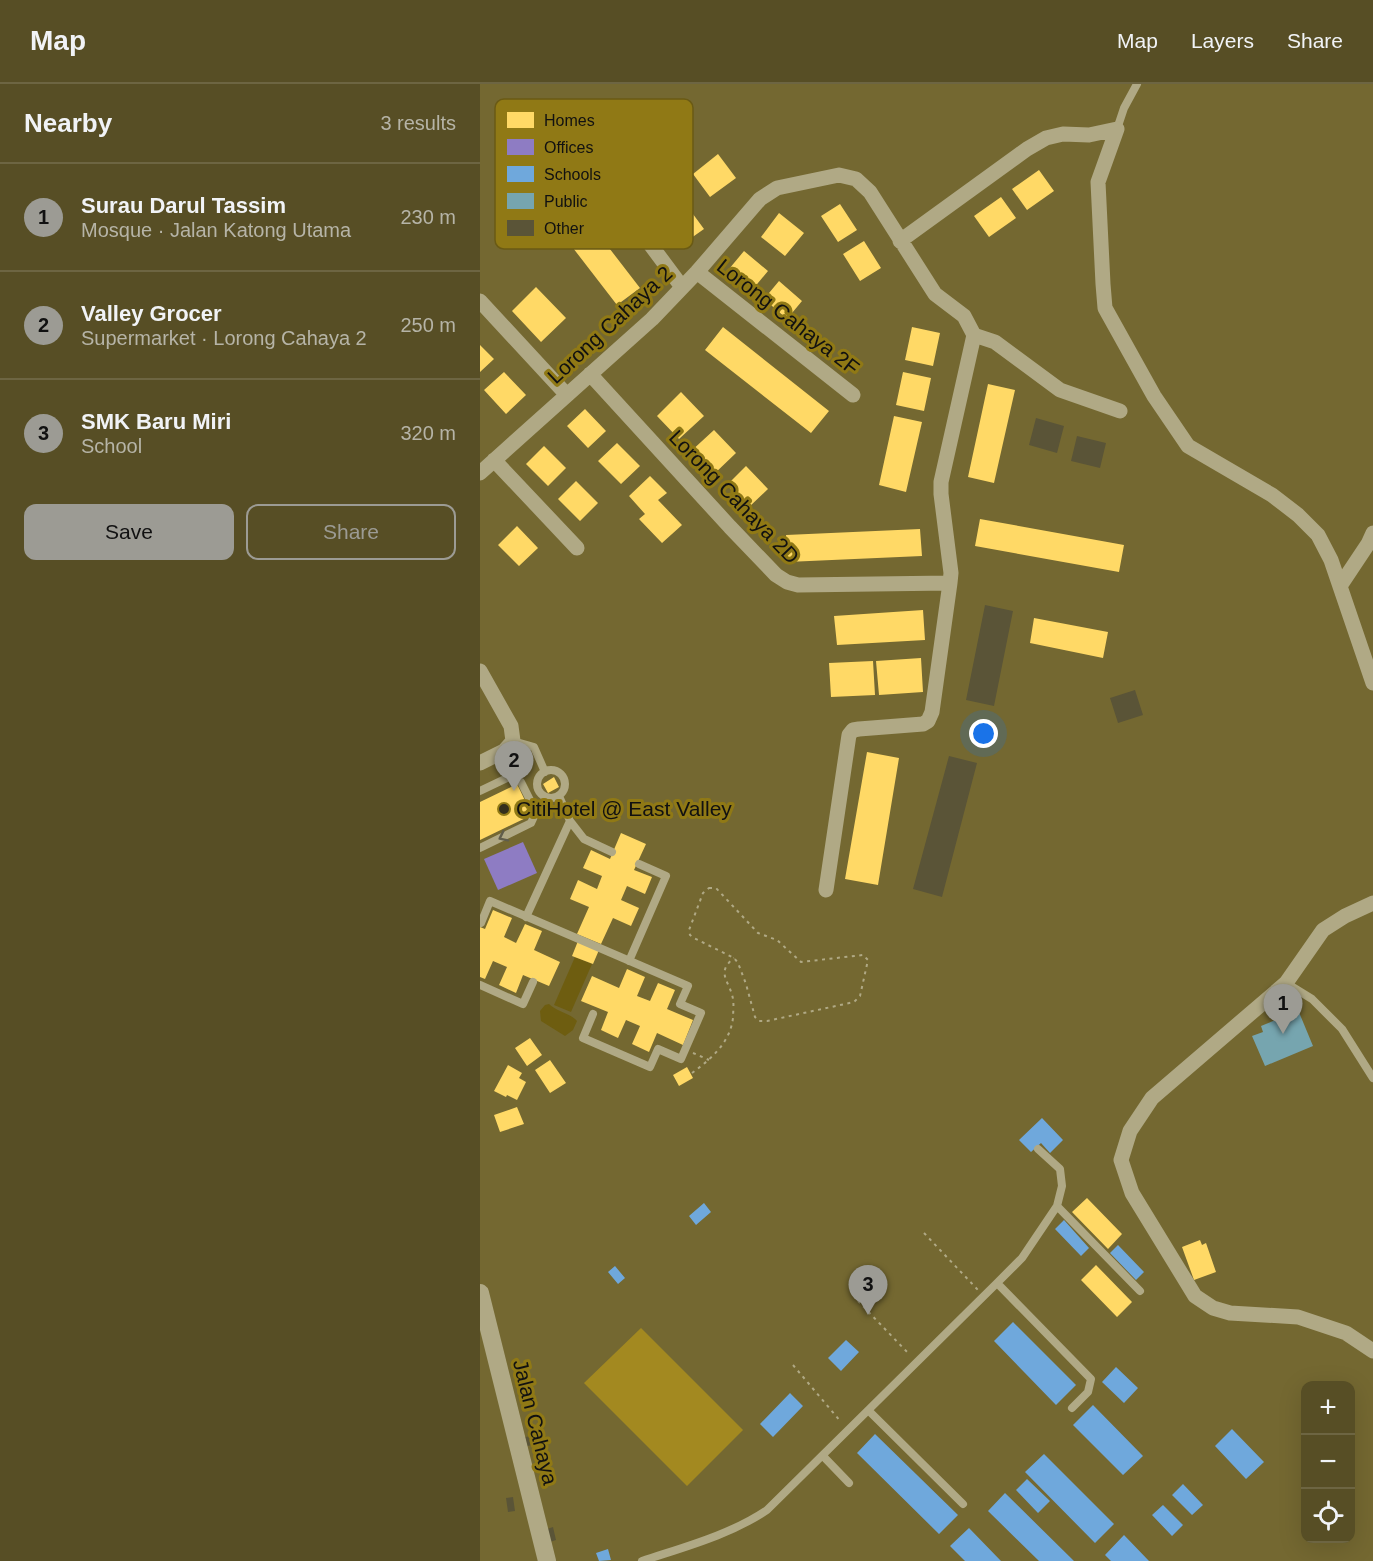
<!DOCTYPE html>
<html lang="en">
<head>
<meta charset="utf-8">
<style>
  body { margin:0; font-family:Arial,sans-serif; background:#605832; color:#f1f3f6 }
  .controls { position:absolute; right:18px; bottom:18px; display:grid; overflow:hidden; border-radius:12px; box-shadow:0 6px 24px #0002 }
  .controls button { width:54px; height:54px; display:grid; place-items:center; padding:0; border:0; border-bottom:2px solid #6d6542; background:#574e25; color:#f1f3f6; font:30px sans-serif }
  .you { position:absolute; left:504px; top:650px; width:21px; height:21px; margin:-15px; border:4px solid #fff; border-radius:50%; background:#1a73e8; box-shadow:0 0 0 9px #1a73e833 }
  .badge { display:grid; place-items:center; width:39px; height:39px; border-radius:50%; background:#9c9b94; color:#111; font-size:20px; font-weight:700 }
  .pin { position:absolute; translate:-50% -50px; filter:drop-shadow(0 2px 3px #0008) }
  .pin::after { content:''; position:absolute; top:32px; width:21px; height:18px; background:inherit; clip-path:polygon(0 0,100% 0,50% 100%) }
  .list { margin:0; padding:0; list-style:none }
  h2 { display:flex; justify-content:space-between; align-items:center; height:78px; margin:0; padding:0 24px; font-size:26px }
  h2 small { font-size:20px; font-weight:400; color:#b6b4a7 }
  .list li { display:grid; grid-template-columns:39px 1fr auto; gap:18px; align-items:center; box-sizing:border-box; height:108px; padding:0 24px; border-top:2px solid #6d6542 }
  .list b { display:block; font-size:22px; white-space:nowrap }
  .list p { margin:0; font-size:20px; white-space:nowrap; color:#b6b4a7 }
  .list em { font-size:20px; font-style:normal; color:#b6b4a7 }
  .actions { display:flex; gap:12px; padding:18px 24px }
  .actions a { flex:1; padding:14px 0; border:2px solid #9c9b94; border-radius:12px; text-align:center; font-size:21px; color:#9c9b94 }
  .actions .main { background:#9c9b94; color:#111 }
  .icon { flex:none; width:33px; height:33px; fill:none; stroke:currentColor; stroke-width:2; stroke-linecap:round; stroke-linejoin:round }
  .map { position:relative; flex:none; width:893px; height:1477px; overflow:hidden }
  header { display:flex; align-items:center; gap:36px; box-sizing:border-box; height:84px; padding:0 30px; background:#574e25; border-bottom:2px solid #6d6542 }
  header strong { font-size:28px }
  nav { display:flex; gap:33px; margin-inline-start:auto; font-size:21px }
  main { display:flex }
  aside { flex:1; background:#574e25 }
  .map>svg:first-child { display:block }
</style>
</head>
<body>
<header>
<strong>Map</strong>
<nav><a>Map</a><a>Layers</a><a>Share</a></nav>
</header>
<main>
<aside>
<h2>Nearby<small>3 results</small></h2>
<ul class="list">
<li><span class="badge">1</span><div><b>Surau Darul Tassim</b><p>Mosque · Jalan Katong Utama</p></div><em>230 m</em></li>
<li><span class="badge">2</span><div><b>Valley Grocer</b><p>Supermarket · Lorong Cahaya 2</p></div><em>250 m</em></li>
<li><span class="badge">3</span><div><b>SMK Baru Miri</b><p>School</p></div><em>320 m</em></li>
</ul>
<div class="actions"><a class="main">Save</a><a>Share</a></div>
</aside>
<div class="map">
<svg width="893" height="1477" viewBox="0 0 893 1477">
  <rect width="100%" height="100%" fill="#746831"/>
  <path fill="#a38920" d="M161,1244l102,102 -56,56 -103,-103z"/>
  <path fill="#6e5d10" d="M95,873l17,7 -21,48 -17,-7z
    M69,920c8,8 21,9 28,17l-4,9 -8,6 -24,-15 -1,-10 5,-6z"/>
  <path fill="#ffd966" d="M238,70l18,24 -26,19 -17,-23z
    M559,86l15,21 -27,19 -15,-21z
    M185,92l39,53 -27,19 -38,-53z
    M521,113l15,21 -27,19 -15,-21z
    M360,120l17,26 -19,12 -17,-26z
    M299,129l25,20 -19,23 -24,-19z
    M106,134l54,70 -23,17 -54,-70z
    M384,157l17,27 -21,13 -17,-27z
    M264,167l24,20 -15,18 -24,-20z
    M299,197l23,20 -15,18 -23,-20z
    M56,203l30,31 -25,24 -29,-31z
    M243,243l106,84 -18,22 -106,-83z
    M432,243l28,6 -7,33 -28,-6z
    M0,261l14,14 -14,13z
    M24,288l22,23 -20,19 -22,-24z
    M423,288l28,6 -7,33 -28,-6z
    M508,300l27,6 -21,93 -26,-6z
    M201,308l23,24 -25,23 -22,-23z
    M105,325l21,22 -18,17 -21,-22z
    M414,332l28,6 -16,70 -27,-7z
    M234,346l22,23 -24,23 -23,-23z
    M137,359l23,23 -19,18 -23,-23z
    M64,362l22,22 -18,18 -22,-22z
    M266,382l22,23 -20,19 -21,-23z
    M170,392l17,17 -9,7 24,25 -20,18 -23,-24 6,-5 -16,-18z
    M96,397l22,22 -18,18 -22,-22z
    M500,435l144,26 -5,27 -144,-26z
    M37,442l21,22 -19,18 -21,-21z
    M440,445l2,27 -135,6 -1,-27z
    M443,526l2,30 -88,5 -3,-29z
    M554,534l74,14 -5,26 -73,-15z
    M441,574l2,34 -44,3 -3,-34z
    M393,577l2,34 -44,2 -2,-34z
    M387,668l32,6 -21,127 -33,-6z
    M74,693l5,10 -11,6 -5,-9z
    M37,700l15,31 -52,25v-38z
    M141,749l25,11 -12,26 18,7 -7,17 -18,-8 -6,14 18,8 -8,18 -18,-8 -12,26 -24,-10 12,-27 -19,-8 8,-19 19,9 5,-13 -19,-8 8,-18 19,9z
    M13,826l19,8 -8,19 12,6 9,-19 17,7 -8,19 26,12 -11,24 -26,-11 -7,18 -17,-8 8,-18 -14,-6 -8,18 -5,-2v-50l5,2z
    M98,857l21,9 -6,14 -21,-8z
    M147,885l18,8 -8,19 13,5 8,-18 17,7 -8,19 26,11 -10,25 -26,-12 -8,19 -17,-8 8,-18 -14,-6 -8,18 -17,-8 7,-18 -27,-11 11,-25 27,12z
    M50,954l12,17 -15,11 -12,-18z
    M70,976l16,23 -16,10 -15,-23z
    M28,981l14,8 -3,5 7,4 -9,18 -10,-5 -1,2 -12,-6z
    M207,983l6,11 -14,8 -6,-11z
    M37,1023l7,17 -24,8 -6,-17z
    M607,1114l35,36 -14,15 -36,-37z
    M720,1156l2,5 4,-2 10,29 -22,8 -12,-33z
    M616,1181l36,37 -15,15 -36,-37z"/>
  <path fill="#8e7cc3" d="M43,758l14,31 -39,17 -14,-31z"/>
  <path fill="#6fa8dc" d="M562,1034l21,22 -13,13 -9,-10 -10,9 -12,-12z
    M224,1119l7,9 -15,13 -7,-9z
    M584,1136l25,28 -8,8 -26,-27z
    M638,1161l26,27 -8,8 -26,-27z
    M135,1182l10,12 -7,6 -10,-12z
    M533,1238l63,63 -20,20 -62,-64z
    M366,1256l13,12 -18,19 -13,-13z
    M636,1283l22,21 -14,15 -22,-21z
    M310,1309l13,13 -30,31 -13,-13z
    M613,1321l50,51 -20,19 -50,-50z
    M752,1345l32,33 -18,17 -31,-33z
    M395,1350l83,81 -19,19 -82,-81z
    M564,1370l70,70 -19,19 -70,-71z
    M547,1395l23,22 -12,12 -22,-23z
    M703,1400l20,21 -11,10 -20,-20z
    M525,1409l69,68h-35l-51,-50z
    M683,1421l20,20 -11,11 -20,-21z
    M489,1444l32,33h-36l-15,-15z
    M644,1451l25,26h-38l-6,-6z
    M128,1465l3,11 -12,1 -3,-8z"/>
  <path fill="#76a5af" d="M816,921l17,41 -48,20 -13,-30 11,-4 -2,-6 22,-9 -2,-6z"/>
  <path fill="#5a5437" d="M556,334l28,8 -7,27 -28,-8z
    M597,352l29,7 -6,25 -29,-7z
    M505,521l28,6 -19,95 -28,-6z
    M655,606l8,25 -25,8 -8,-25z
    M469,672l28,7 -35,134 -29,-8z
    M52,1352l2,9 -7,1 -2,-9z
    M33,1413l2,14 -7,1 -2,-14z
    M73,1443l3,13 -6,2 -3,-13z"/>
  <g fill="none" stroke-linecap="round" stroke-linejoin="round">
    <path stroke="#b0a985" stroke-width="2" stroke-dasharray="3 4.5" stroke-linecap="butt" d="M229,804h7l42,45 19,7 24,22 62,-7 5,5 -8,36 -6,6 -87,19h-8l-4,-4 -9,-33 -8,-21 -4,-5 -40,-20 -4,-3 -1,-5 14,-37z
      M213,969l16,7
      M212,989c19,-14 38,-30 41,-55 0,-5 1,-13 0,-19 -3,-18 -18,-26 1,-41
      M444,1149l54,57
      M378,1217l51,53
      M313,1281l48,57"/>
    <path stroke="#b0a985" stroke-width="8" d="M637,45l7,-21 13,-24
      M33,657l21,6 11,25
      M57 700a14 14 0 1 1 28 0a14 14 0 1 1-28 0Z
      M0,707l29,-14 12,5 15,30 -5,11 -51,25
      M90,737l14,18 28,13
      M46,833l44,-96 -11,-25
      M0,838l1,1 9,-22 198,85 -8,18 21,9 -20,46 -23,-10 -8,18 -67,-29 10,-24
      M149,877l37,-85 -27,-12
      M806,899l26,16 30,30 31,49
      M0,901l43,19 10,-22
      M577,1122l83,85
      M517,1199l25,-25 35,-52 5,-20 -2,-17 -22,-20
      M389,1327l94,93
      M343,1372l26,27
      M162,1477c42,-14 88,-26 125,-51l230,-227 94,96 -3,13 -16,16"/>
    <path stroke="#b0a985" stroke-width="15" d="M637,45l-19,53 5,102 2,24 49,88 34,50 84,49 26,20 20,20 13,25 42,123
      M129,105l73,98
      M420,157l127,-92 19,-11 17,-4 26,1 28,-6
      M217,188l156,123
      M0,217l86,93
      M110,290l140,153 46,48 11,7 11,3 152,-2 1,-10 -10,-79v-12l33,-147
      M14,376l83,88
      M0,389l172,-154 45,-47 63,-73 17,-11 62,-13 17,4 14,13 65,102 29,22 10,19 21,7 65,48 60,21
      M860,502l28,-42 5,-11
      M0,587l31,55 2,15 -9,10 -24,12
      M346,806l23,-155 4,-5 6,-1 64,-5 5,-3 4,-9 18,-129
      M893,819l-28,13 -22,14 -37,53 -134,115 -22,33 -9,29 11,33 63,103 18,12 17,5 68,4 48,16 27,18"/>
    <path stroke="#b0a985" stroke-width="18" d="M0,1209l67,268"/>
  </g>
  <defs><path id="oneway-chevron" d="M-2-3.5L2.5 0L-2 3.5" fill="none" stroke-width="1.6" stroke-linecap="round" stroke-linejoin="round" transform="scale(1.5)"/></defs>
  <use stroke="#605d4b" href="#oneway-chevron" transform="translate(23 753) rotate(154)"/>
  <circle fill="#342f1c" stroke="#907915" stroke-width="2" cx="24" cy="725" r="6"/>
  <g text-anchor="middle" stroke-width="6" stroke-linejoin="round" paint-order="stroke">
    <g font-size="21" fill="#111" stroke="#907915">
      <text transform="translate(308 233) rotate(38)" y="7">Lorong Cahaya 2F</text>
      <text transform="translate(130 241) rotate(-43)" y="7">Lorong Cahaya 2</text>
      <text transform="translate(254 413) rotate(46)" y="7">Lorong Cahaya 2D</text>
      <text transform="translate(55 1338) rotate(76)" y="7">Jalan Cahaya</text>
    </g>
    <g font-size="21" fill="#111" stroke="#907915" text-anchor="start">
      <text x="36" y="732">CitiHotel @ East Valley</text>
    </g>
  </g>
  <rect x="15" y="15" width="198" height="150" rx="9" fill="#907915" stroke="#6a5a14" stroke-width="1.5"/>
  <rect x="27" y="28" width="27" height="16" fill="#ffd966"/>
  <rect x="27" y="55" width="27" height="16" fill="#8e7cc3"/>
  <rect x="27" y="82" width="27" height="16" fill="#6fa8dc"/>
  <rect x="27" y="109" width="27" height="16" fill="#76a5af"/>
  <rect x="27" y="136" width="27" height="16" fill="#5a5437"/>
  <g font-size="16" fill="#111">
    <text x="64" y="42">Homes</text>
    <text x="64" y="69">Offices</text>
    <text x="64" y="96">Schools</text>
    <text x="64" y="123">Public</text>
    <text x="64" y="150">Other</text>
  </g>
</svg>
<div class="controls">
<button>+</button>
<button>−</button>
<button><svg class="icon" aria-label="locate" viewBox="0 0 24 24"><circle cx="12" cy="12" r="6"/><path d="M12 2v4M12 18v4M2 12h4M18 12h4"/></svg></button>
</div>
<div class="you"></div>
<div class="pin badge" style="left:803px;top:950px">1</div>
<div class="pin badge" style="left:34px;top:707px">2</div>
<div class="pin badge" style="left:388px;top:1231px">3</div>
</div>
</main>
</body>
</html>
